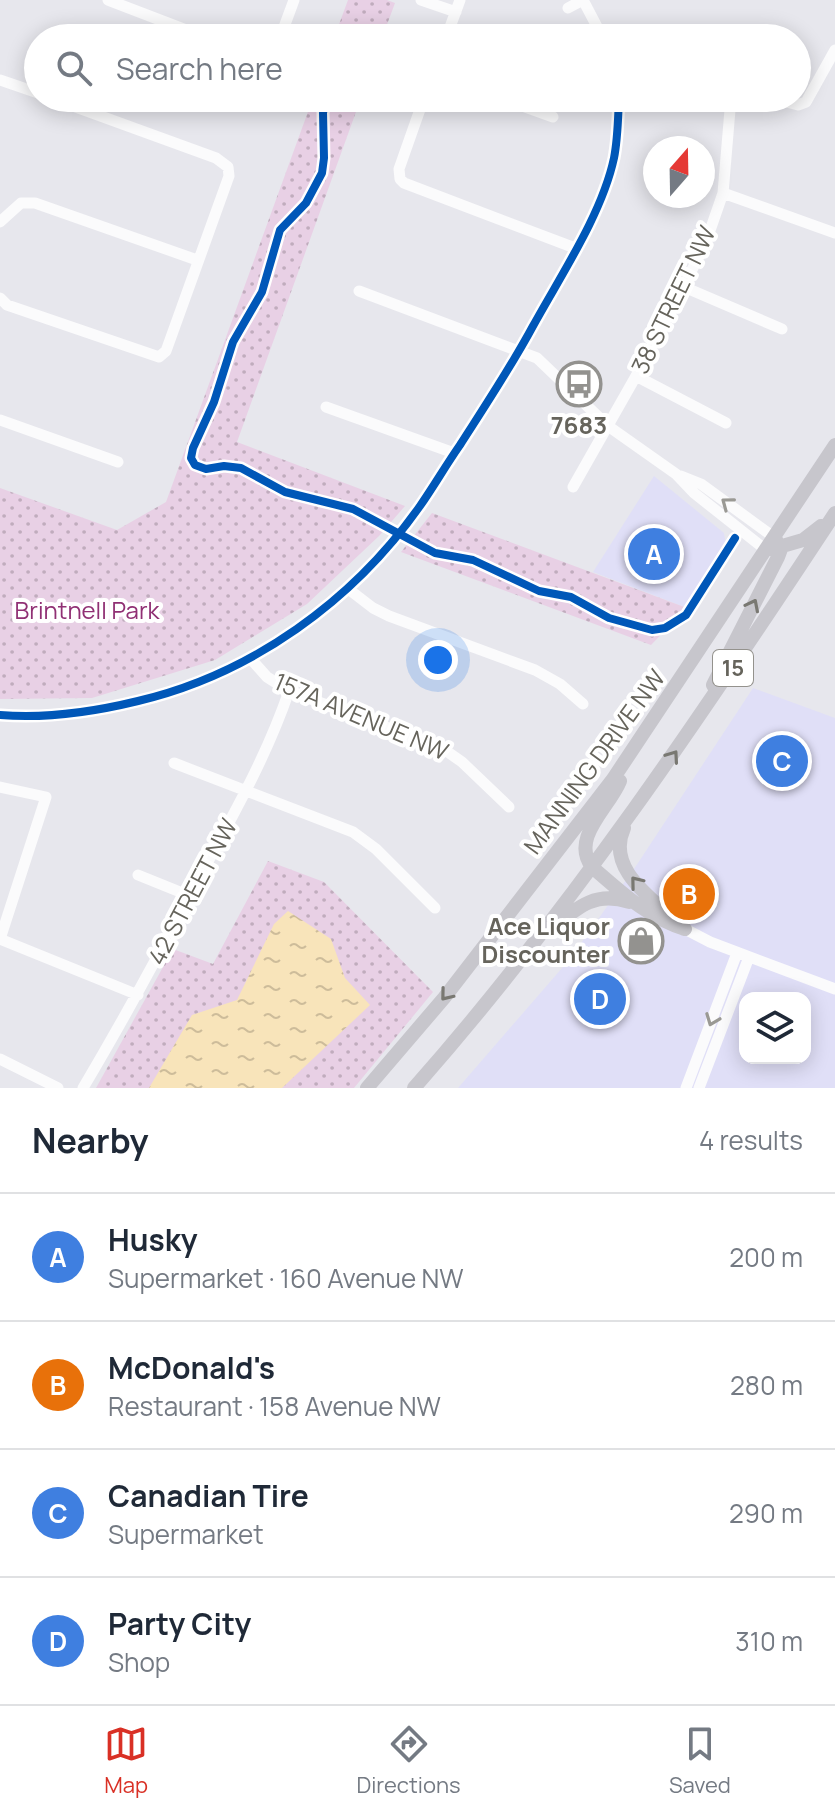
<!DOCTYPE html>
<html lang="en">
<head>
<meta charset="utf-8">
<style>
  body { margin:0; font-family:Manrope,sans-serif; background:#f6f6f7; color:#1f2937 }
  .controls { position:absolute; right:24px; bottom:24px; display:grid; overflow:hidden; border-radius:16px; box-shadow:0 4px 20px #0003 }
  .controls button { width:72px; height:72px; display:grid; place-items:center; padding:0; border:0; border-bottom:2px solid #e0e1e3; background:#fff; color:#1f2937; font:40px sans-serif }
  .compass { position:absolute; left:643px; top:136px; width:72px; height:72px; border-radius:50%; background:#fff; box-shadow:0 4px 20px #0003; rotate:20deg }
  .you { position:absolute; left:438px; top:660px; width:28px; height:28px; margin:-20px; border:6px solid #fff; border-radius:50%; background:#1a73e8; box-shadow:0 0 0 12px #1a73e833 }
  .badge { display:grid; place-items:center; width:52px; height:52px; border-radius:50%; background:#d93025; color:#fff; font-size:26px; font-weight:700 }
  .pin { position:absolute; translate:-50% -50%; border:4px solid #fff; box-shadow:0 2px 8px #0006 }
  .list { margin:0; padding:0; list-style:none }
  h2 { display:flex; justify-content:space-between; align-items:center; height:104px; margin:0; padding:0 32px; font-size:34px }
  h2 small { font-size:26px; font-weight:400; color:#747a83 }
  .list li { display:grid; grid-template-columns:52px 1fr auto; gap:24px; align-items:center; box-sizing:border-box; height:128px; padding:0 32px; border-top:2px solid #e0e1e3 }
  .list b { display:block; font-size:30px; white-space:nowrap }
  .list p { margin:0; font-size:26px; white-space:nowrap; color:#747a83 }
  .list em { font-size:26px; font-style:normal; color:#747a83 }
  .icon { flex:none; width:44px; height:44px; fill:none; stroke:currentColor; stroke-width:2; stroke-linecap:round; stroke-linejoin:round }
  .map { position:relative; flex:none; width:835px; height:1088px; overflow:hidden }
  .search { position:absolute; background:#fff; box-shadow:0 4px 20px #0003; left:24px; right:24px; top:24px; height:88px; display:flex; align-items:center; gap:20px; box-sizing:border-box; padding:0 28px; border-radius:44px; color:#747a83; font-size:30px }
  .sheet { height:616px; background:#fff }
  nav { display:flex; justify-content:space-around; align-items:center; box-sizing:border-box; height:112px; border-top:2px solid #e0e1e3; background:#fff; font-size:22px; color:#747a83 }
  nav a { display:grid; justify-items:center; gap:4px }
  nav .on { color:#d93025 }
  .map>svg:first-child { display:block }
</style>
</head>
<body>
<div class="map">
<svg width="835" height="1088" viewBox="0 0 835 1088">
  <defs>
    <pattern id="park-dots" width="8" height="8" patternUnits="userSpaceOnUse" patternTransform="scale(2)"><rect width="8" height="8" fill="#e8d0e5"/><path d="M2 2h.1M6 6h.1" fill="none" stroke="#c0acbd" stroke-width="1.8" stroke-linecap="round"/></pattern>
    <pattern id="water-ripples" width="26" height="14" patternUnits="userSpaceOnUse" patternTransform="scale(2)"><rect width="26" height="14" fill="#f8e4ba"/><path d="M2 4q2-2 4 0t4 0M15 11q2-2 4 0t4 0" fill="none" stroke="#cdbc9a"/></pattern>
  </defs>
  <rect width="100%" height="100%" fill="#e7e7ed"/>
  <path fill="#e0dff7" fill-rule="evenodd" d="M654,476l70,57 2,12 -39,63 -94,-36z
    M753,688l82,30v370h-377l111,-128 67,-94zM745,998h60v60h-60z"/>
  <path fill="url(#park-dots)" d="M348,0h39l8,3 -13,35h-48z
    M313,98h48l-124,344 168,64 -26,30 -72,68 -92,56 -123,38 -92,1v-211l117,42 49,-28z
    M432,513l255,95 -36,37 -250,-93z
    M268,861l56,21 109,110 -79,96h-258l77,-139 40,15z"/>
  <path fill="url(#water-ripples)" d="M288,911l43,28 14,39 25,27 -88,83h-133l43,-73 45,-15 37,-76z"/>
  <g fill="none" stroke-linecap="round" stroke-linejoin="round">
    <path stroke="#fbfbfc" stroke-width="11" d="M108,0l99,38
      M421,0l35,12
      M568,8l15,-8 20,38
      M280,38l14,-38
      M446,38l14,-38
      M0,80l38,13
      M424,98l-25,71 1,10 4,4 171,65
      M500,98l53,19
      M771,98l27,7 8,-3 29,-52
      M723,193l112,40
      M0,222l21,-19h14l162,57
      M684,287l98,42
      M359,291l178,67 71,68 68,48 18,19 72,57
      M0,298l7,7 152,52 7,-6 63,-175 -1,-9 -12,-9 -165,-60
      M636,376l90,47
      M326,407l128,46
      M0,420l118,42
      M681,476l20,8 74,54
      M573,487l63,-111 69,-131 18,-52 8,-95
      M347,588l26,20 16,8 146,54 25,14 23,20
      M250,658l17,19 22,14 153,57 20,14 47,45
      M0,715c47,4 93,-3 138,-14 114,-27 215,-100 282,-195 14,-20 26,-41 40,-61 25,-39 51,-78 73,-119 28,-51 69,-112 81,-168 4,-20 4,-41 5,-60
      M174,763l179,69 23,17 59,59
      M0,787l46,10 -46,142
      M138,875l52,21
      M685,929l25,13 125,47
      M0,939l138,56
      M0,1059l58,29
      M83,1088c38,-64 73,-128 107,-193 36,-68 74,-131 99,-204
      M686,1088l51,-135
      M699,1088l50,-131"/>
    <path stroke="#c7c6cc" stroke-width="14" d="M772,549l31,-9 18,-14
      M713,685l65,-128 3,-8 -6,-11
      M620,781c-11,27 -50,57 -28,86 29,25 56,51 93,62
      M624,828c-20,44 35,74 60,101
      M555,926c24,-20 42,-35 74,-24
      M367,1088l77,-90 169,-219 222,-334
      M414,1088c158,-179 290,-376 421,-575"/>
    <g stroke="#fff" stroke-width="13">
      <path id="cycleway" d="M326,98l-3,15 1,45 -2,15 -16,30 -26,27 -18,62 -29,50 -19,60 -21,46 -2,10 4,7 11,4 18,-3 17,2 44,24 68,17 82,44 38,7 66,31 32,6 38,21 43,12 13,-2 21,-13 49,-77
        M0,715c47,4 93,-3 138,-14 114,-27 215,-100 282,-195 14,-20 26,-41 40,-61 25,-39 51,-78 73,-119 28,-51 69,-112 81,-168 4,-20 4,-41 5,-60"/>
    </g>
    <use href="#cycleway" stroke="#0057b8" stroke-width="8"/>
  </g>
  <defs><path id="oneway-chevron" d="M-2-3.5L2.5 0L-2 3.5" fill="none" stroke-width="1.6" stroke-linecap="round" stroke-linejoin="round" transform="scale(2)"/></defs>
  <g stroke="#9a9994">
    <use href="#oneway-chevron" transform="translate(727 503) rotate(-143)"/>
    <use href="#oneway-chevron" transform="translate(712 1020) rotate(111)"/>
  </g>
  <g stroke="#797872">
    <use href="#oneway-chevron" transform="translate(753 605) rotate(-63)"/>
    <use href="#oneway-chevron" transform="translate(673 756) rotate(-55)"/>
    <use href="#oneway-chevron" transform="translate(636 882) rotate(-129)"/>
    <use href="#oneway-chevron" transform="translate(446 995) rotate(129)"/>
  </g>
  <defs>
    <g id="bus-ring" transform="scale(2.3)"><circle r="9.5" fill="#fff" stroke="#93928f" stroke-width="1.5"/><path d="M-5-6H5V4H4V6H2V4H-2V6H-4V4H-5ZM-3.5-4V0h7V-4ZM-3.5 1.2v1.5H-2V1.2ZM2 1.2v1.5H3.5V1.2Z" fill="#93928f"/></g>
    <g id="shop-ring" transform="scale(2.3)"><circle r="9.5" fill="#fff" stroke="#93928f" stroke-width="1.5"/><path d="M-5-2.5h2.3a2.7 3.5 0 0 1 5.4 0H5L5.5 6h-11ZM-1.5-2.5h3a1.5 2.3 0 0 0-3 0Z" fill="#93928f"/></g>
  </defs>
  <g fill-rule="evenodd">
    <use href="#bus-ring" x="579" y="384"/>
    <use href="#shop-ring" x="641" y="941"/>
  </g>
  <g text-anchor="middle" stroke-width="8" stroke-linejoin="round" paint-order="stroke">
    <rect fill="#fff" stroke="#94928d" stroke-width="2" x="713" y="650" width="40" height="36" rx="6"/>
    <g font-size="22" font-weight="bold" fill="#66645c">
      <text x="733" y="676">15</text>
    </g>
    <g font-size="24" fill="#66645c" stroke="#fff">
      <text transform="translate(674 300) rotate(-64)" y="8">38 STREET NW</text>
      <text transform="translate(361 717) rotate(23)" y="8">157A AVENUE NW</text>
      <text transform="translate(595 762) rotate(-54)" y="8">MANNING DRIVE NW</text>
      <text transform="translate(193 892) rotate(-62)" y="8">42 STREET NW</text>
    </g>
    <g font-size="24" font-weight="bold" fill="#66645c" stroke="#fff">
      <text x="579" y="434">7683</text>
      <text x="610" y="935" text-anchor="end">Ace Liquor<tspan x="610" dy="28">Discounter</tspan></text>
    </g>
    <g font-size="24" fill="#903074" stroke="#fff">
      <text x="87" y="619">Brintnell Park</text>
    </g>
  </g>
</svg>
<div class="controls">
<button><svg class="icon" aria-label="layers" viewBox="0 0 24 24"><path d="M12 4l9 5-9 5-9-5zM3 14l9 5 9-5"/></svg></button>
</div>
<svg class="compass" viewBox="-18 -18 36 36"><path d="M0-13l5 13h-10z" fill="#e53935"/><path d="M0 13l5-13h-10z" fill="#747a83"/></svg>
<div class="you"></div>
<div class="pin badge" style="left:654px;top:554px;background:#3f7fe0">A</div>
<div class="pin badge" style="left:689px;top:894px;background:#e8710a">B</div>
<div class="pin badge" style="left:782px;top:761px;background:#3f7fe0">C</div>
<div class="pin badge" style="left:600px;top:999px;background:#3f7fe0">D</div>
<div class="search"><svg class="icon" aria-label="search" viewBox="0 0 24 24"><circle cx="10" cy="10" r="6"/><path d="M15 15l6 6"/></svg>Search here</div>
</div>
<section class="sheet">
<h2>Nearby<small>4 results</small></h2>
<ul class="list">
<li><span class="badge" style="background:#3f7fe0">A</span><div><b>Husky</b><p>Supermarket · 160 Avenue NW</p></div><em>200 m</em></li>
<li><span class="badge" style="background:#e8710a">B</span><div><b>McDonald's</b><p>Restaurant · 158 Avenue NW</p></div><em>280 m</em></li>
<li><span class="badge" style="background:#3f7fe0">C</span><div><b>Canadian Tire</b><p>Supermarket</p></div><em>290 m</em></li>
<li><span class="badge" style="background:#3f7fe0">D</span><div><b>Party City</b><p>Shop</p></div><em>310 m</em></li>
</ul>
</section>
<nav>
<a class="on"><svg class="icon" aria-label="map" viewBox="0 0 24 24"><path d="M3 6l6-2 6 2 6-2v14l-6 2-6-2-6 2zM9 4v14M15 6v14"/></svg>Map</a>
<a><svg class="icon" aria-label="directions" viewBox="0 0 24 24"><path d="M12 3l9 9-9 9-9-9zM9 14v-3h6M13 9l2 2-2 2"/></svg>Directions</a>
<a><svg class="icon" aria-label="saved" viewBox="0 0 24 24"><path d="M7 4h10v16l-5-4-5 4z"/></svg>Saved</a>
</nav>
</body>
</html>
